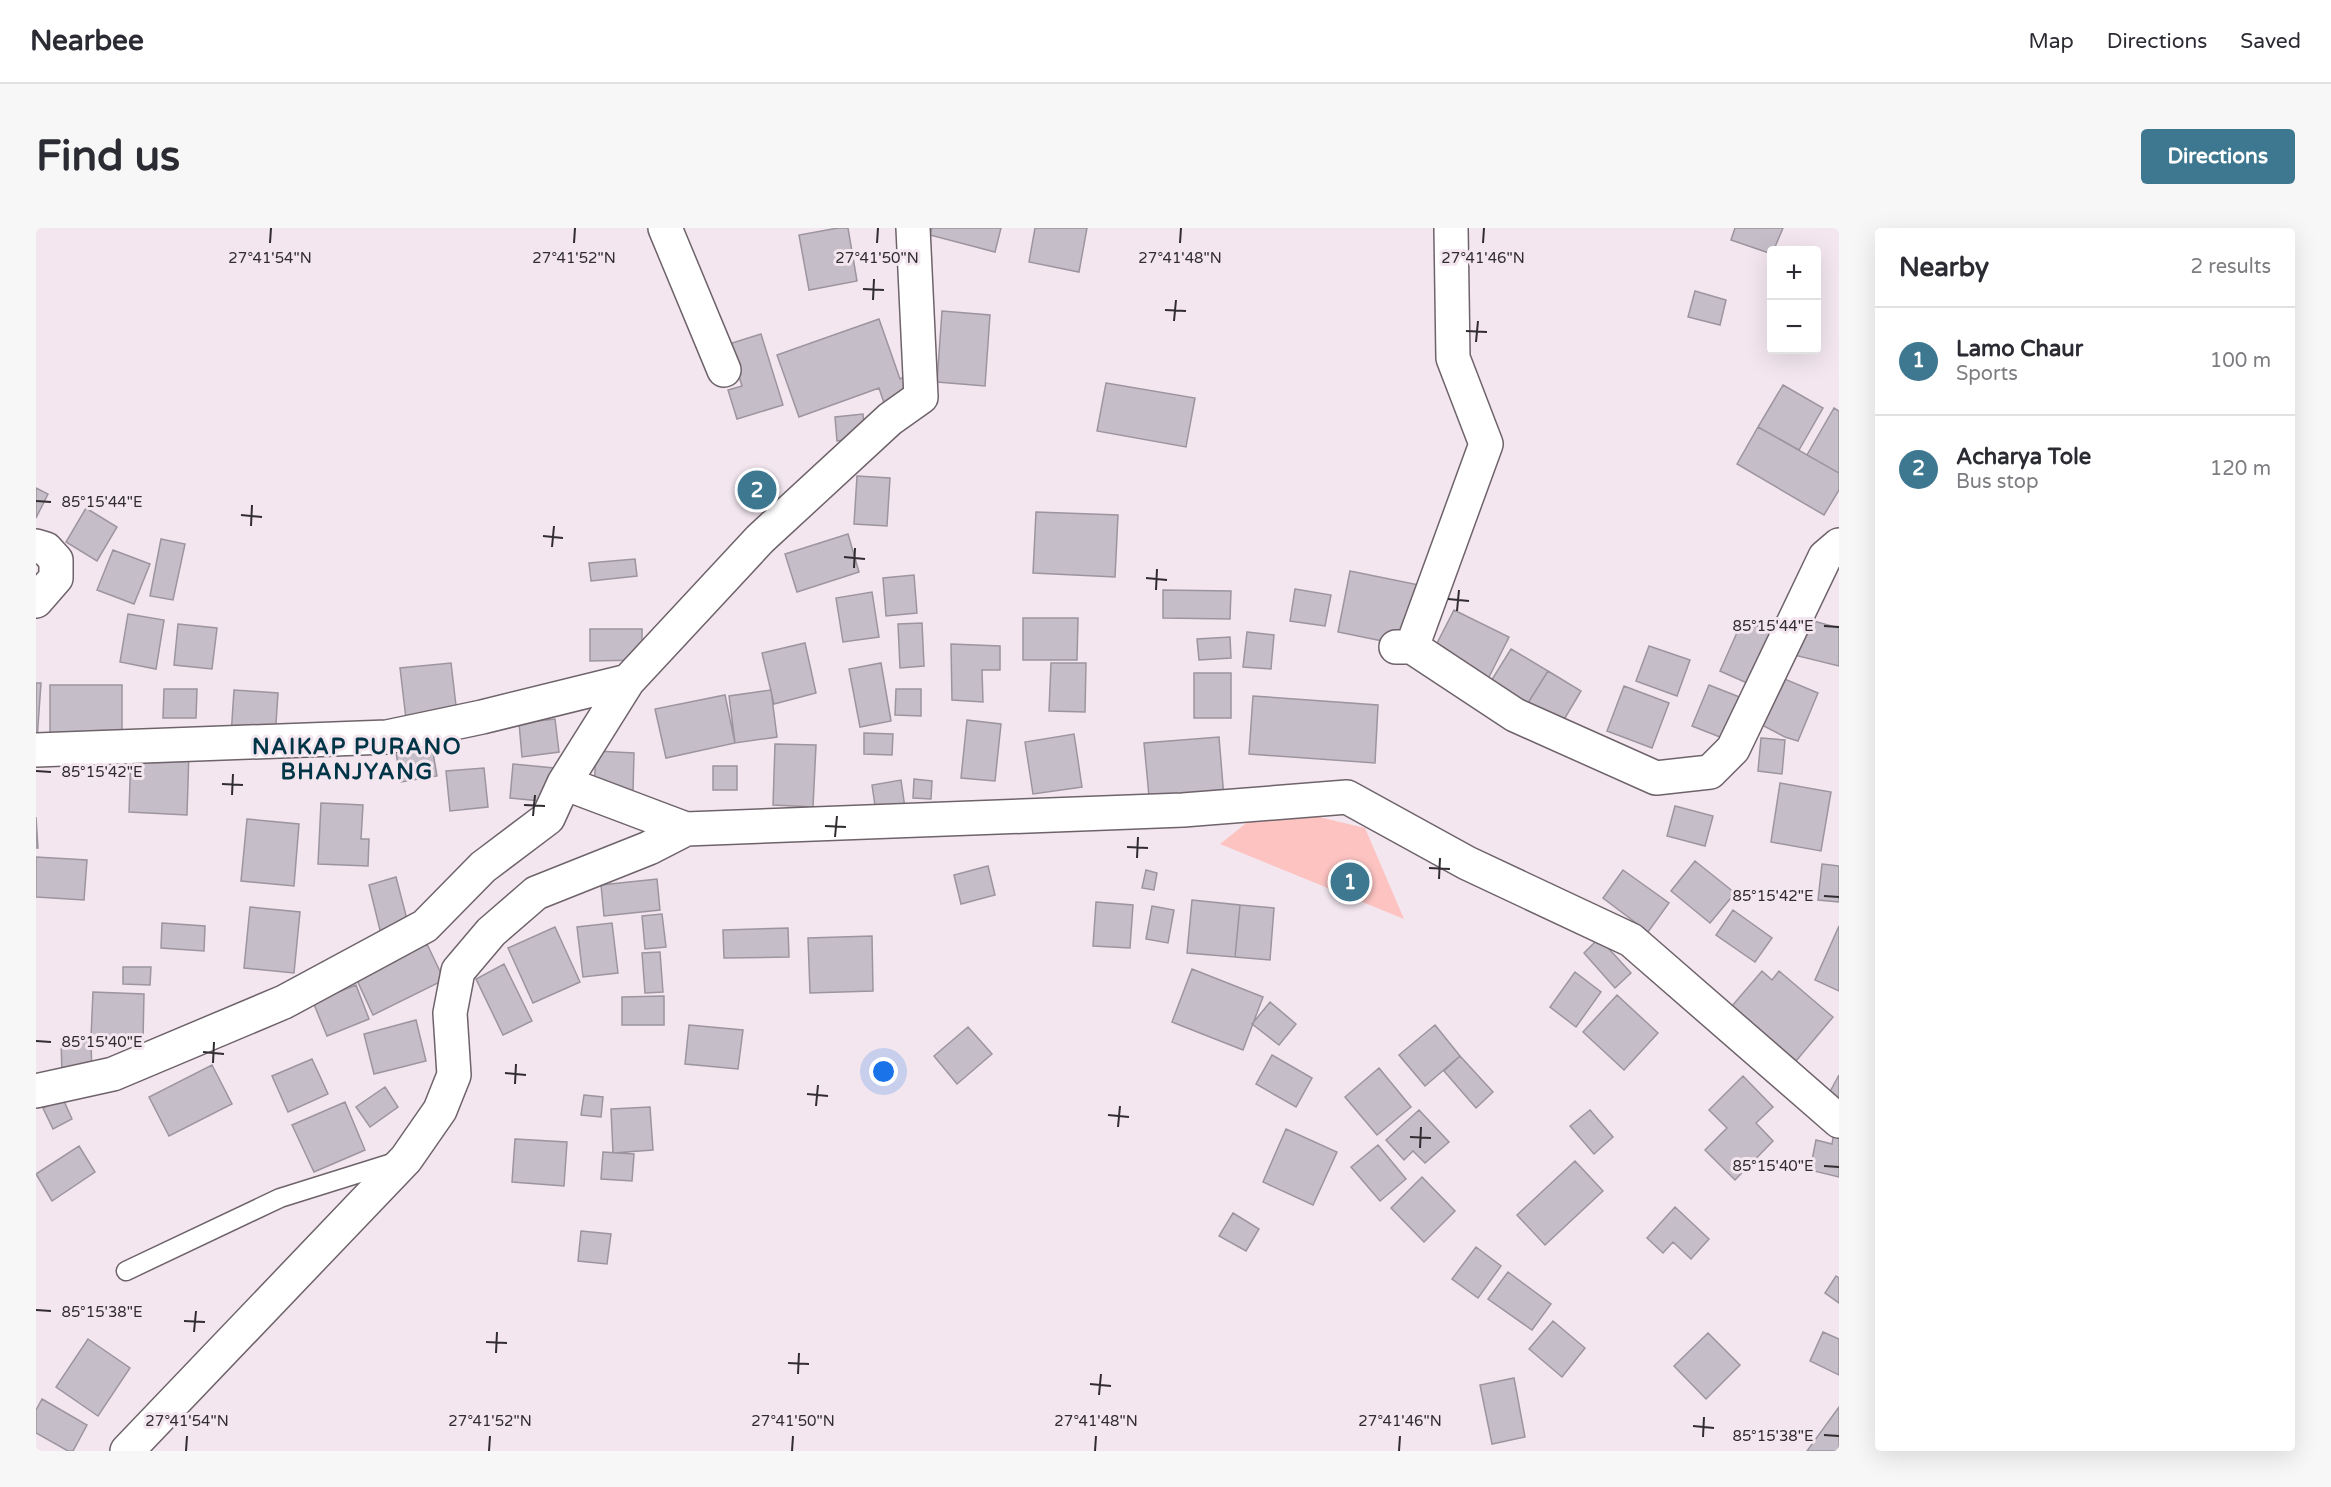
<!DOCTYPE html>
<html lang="en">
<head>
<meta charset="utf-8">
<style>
  body { margin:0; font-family:"Varela Round",sans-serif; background:#f7f7f7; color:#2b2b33 }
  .controls { position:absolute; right:18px; top:18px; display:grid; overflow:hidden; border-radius:6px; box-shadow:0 6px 24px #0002 }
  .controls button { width:54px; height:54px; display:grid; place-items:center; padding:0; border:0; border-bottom:2px solid #e1e1e2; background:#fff; color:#2b2b33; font:30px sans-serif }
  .you { position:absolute; left:848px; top:844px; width:21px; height:21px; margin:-15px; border:4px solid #fff; border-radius:50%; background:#1a73e8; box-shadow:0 0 0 9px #1a73e833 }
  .badge { display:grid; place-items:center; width:39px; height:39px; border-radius:50%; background:#3d7890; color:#fff; font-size:20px; font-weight:700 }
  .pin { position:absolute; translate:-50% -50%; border:3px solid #fff; box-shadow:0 2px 6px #0006 }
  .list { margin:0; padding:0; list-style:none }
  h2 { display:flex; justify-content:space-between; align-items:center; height:78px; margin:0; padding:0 24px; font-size:26px }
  h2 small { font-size:20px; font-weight:400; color:#7c7c81 }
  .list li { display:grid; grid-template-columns:39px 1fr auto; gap:18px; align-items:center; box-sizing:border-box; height:108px; padding:0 24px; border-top:2px solid #e1e1e2 }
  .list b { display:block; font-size:22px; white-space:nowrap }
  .list p { margin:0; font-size:20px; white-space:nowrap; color:#7c7c81 }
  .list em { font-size:20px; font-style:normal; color:#7c7c81 }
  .map { position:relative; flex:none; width:1803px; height:1223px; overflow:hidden; border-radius:6px }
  header { display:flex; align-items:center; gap:36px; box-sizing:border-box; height:84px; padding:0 30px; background:#fff; border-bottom:2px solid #e1e1e2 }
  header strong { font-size:28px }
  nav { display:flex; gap:33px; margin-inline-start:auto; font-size:21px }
  .intro { display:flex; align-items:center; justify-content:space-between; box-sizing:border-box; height:144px; padding:0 36px }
  h1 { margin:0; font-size:42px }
  .button { padding:15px 27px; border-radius:6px; background:#3d7890; color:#fff; font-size:21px; font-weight:700 }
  main { display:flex; gap:36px; padding:0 36px }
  aside { flex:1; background:#fff; border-radius:6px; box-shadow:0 6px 24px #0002 }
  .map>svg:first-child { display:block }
</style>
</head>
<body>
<header>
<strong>Nearbee</strong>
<nav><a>Map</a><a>Directions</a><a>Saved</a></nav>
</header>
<div class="intro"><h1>Find us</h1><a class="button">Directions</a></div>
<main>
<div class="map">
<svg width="1803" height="1223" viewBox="0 0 1803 1223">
  <rect width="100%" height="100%" fill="#f3e6ef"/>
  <path fill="#fcc3c1" d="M1233,577l96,23 39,91 -184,-75z"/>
  <path fill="#c5bdc8" stroke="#9c959f" stroke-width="1.5" d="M802,0h10l9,53 -48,9 -10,-55z
    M896,0h69l-6,24 -65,-17z
    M999,0h52l-8,44 -50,-10z
    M1699,0h48l-11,26 -41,-14z
    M1659,63l31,9 -6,25 -32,-8z
    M906,83l48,4 -5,71 -48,-4z
    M843,91l21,60 3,-2 8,24 -25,8 -7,-21 -80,29 -22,-62z
    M725,106l22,71 -46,14 -9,-29 14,-4 -13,-42z
    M1070,155l89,15 -9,49 -89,-16z
    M1747,157l40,23 -24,42 -41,-23z
    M1798,180l5,3v62l-32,-18z
    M827,186l2,24 -28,3 -2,-24z
    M1722,199l81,46v17l-15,25 -87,-51z
    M821,248l33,2 -3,48 -33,-2z
    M0,260l12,6 -12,24z
    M50,280l31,19 -20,34 -31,-19z
    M1000,284l82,3 -3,62 -82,-4z
    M812,306l11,38 -62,20 -12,-38z
    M125,311l24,5 -12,56 -23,-4z
    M77,322l37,14 -16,40 -37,-14z
    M599,331l2,17 -46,5 -2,-18z
    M1314,343l74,15 -12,61 -74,-15z
    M878,347l3,38 -31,3 -3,-38z
    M1259,361l36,6 -6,31 -35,-5z
    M1127,362l68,1 -1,28 -67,-1z
    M836,364l7,45 -36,5 -7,-44z
    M1418,382l55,27 -25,50 -55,-28z
    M92,386l36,6 -8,49 -36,-7z
    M1763,389l40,11v38l-49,-12z
    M987,390h55l-1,42h-54z
    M1707,391l35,16 -22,52 -36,-16z
    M886,395l2,43 -24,2 -2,-44z
    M142,396l39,4 -5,41 -38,-4z
    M554,401h52v31l-52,1z
    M1211,404l27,3 -3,34 -28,-2z
    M1194,409l1,21 -32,2 -2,-21z
    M769,415l11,50 -42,11 -12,-51z
    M915,416l49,2v24h-18l1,32 -31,-2z
    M1613,418l41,14 -13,36 -41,-15z
    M1475,421l37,22 -20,32 -37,-22z
    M415,435l6,51 -51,5 -6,-51z
    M845,435l10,58 -31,6 -11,-58z
    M1015,435h35l-1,49 -36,-1z
    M1512,443l33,20 -19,32 -34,-20z
    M1158,445h37v45h-37z
    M1739,447l43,18 -20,48 -13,-4 -29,-15z
    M0,455h5l-4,57h-1z
    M14,457h72v52h-72z
    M1673,457l38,15 -17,41 -38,-15z
    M1588,458l45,17 -17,45 -45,-17z
    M128,461h33l-1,29h-33z
    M860,461h25v27l-26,-1z
    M198,462l44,3 -3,46 -44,-3z
    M735,462l6,47 -42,6 -6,-47z
    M689,467l10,48 -69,15 -11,-49z
    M1217,468l125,9 -3,58 -126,-9z
    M519,491l4,33 -37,5 -3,-34z
    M931,492l34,4 -6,57 -34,-3z
    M828,505l29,1 -1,21 -28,-1z
    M1038,506l8,53 -49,7 -8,-52z
    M1183,509l5,61 -74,9 -6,-64z
    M1725,510l24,2 -3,34 -24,-3z
    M395,513l6,35 -36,6 -6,-35z
    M739,516l41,1 -3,62 -40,-2z
    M95,521l58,2 -2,64 -58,-3z
    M560,523l38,2 -1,38 -39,-1z
    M477,536l41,4 -3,34 -41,-4z
    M677,538h24v24h-24z
    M448,540l4,39 -38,4 -4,-40z
    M878,551l18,2 -1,18 -18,-1z
    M865,552l4,28 -29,4 -4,-27z
    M1744,555l51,9 -10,59 -50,-9z
    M285,575l42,2 -2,34h8l-1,27 -50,-2z
    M1639,578l38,10 -8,30 -38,-10z
    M0,589l2,31h-2z
    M211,591l52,5 -5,62 -53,-5z
    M0,629l51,3 -3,40 -48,-3z
    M1659,633l40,32 -25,30 -39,-32z
    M1786,636l17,2v36l-21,-2z
    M952,638l7,29 -34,9 -7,-29z
    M1110,642l11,3 -3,17 -12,-2z
    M1587,642l46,33 -21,29 -45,-34z
    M360,649l13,50 -28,7 -12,-49z
    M621,651l3,31 -56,6 -3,-31z
    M1156,672l48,5 -5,52 -48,-4z
    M1060,674l37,3 -3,43 -37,-2z
    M1204,677l34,3 -4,52 -35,-3z
    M1116,678l22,4 -6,33 -22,-4z
    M214,679l50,5 -6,61 -50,-5z
    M1697,682l39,28 -17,24 -39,-27z
    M626,686l4,33 -21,2 -3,-33z
    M126,695l43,3 -1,25 -43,-3z
    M576,695l6,50 -35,4 -6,-50z
    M1803,698v65l-24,-11z
    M519,699l25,55 -47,21 -25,-55z
    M752,700l1,29 -65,1 -1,-28z
    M836,708l1,55 -63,2 -2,-55z
    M1563,710l32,35 -16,15 -31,-35z
    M391,716l17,36 -71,35 -17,-37z
    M624,724l3,40 -18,1 -3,-40z
    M468,736l28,57 -29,14 -27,-56z
    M87,739h28l-1,18 -27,-1z
    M1156,741l71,28 -20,53 -71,-28z
    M1726,743l10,9 7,-9 54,46 -37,44 -64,-55z
    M1539,744l26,20 -25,35 -26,-20z
    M320,757l13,34 -42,17 -14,-34z
    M57,764l51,2 -1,46 -52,-2z
    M1581,767l41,38 -34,37 -41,-38z
    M628,768v29h-42v-28z
    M1234,774l26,22 -17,21 -27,-21z
    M380,792l10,41 -52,13 -10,-40z
    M653,797l54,5 -5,39 -53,-5z
    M1399,797l25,31 -35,30 -26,-31z
    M932,799l24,27 -35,30 -23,-28z
    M25,812l30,1 1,34h-30z
    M1236,827l40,23 -16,29 -40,-23z
    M1424,828l33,36 -17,16 -32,-37z
    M276,831l16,35 -40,18 -16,-36z
    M176,837l20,39 -63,32 -20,-39z
    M1343,840l32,39 -34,28 -32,-38z
    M1803,847v31l-13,-7z
    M1707,848l30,31 -17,16 17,18 -38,39 -30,-30 22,-22 -18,-18z
    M349,859l13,20 -28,20 -14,-20z
    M548,867l19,2 -2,20 -20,-2z
    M27,871l9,20 -19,10 -10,-21z
    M309,874l20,48 -51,22 -22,-47z
    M614,879l3,43 -40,3 -2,-44z
    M1383,882l30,32 -24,21 -12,-12 -9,9 -18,-20z
    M1554,882l23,27 -19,17 -24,-28z
    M1250,901l51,23 -24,53 -50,-23z
    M1798,904l5,1v44l-29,-7 6,-30 16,4z
    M479,911l52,3 -3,44 -52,-4z
    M1342,917l28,34 -26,22 -29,-34z
    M43,918l16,26 -43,29 -16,-27z
    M567,924l31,2 -2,27 -31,-2z
    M1539,933l28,30 -58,54 -28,-30z
    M1386,949l33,34 -31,31 -33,-34z
    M1639,979l34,32 -18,20 -18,-17 -10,11 -16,-15z
    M1197,985l26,16 -13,22 -27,-15z
    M545,1003l30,3 -4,30 -29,-3z
    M1440,1019l25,19 -23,32 -26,-19z
    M1472,1044l43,32 -19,26 -44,-31z
    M1800,1048l3,2v25l-14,-10z
    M1517,1093l32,27 -23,29 -33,-28z
    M1787,1104l16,7v36l-29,-14z
    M1672,1105l32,32 -34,34 -32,-33z
    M52,1111l42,29 -32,48 -42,-29z
    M1478,1150l11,59 -33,7 -12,-59z
    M6,1171l45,26 -14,26h-5l-32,-18v-23z
    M1803,1179v44h-32z"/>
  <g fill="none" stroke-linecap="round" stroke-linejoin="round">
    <g stroke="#6e636a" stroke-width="21">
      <path id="service" d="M90,1043l154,-73 115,-36"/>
    </g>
    <g stroke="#6e636a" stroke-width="36">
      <path id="minor" d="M629,0l59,142
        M0,318l10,3 10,11v18l-20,23
        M1360,419h16l103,68 141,63 54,-6 23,-23 92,-192 14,-12
        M1376,419l74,-203 -33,-86 -2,-130
        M0,522l351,-13 95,-20 146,-36
        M528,555l122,46 497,-19 164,-13 120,66 164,77 208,181
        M0,863l77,-17 171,-72 141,-76 58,-59 65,-49 16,-35 64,-102 132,-142 130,-120 31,-22 -8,-169
        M91,1223l279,-292 34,-49 14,-35 -4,-62 8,-42 33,-39 45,-39 113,-45 37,-19"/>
    </g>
    <use href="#service" stroke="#fff" stroke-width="18"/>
    <use href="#minor" stroke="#fff" stroke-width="33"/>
  </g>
  <path fill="none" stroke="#302c2f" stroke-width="2" d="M234,15l1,-15M538,15l1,-15M841,15l1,-15M1144,15l1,-15M1447,15l1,-15M827,61l21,1M837,72l1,-21M1129,82l21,1M1138,93l2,-21M1430,103l21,1M1440,114l2,-21M0,273l15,1M205,287l21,2M215,298l1,-21M507,308l20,2M516,319l2,-21M808,329l21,2M818,340l1,-20M1110,350l21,2M1120,362l1,-21M1412,371l21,2M1421,383l2,-21M1788,398l15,1M0,543l15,1M186,556l21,1M196,567l1,-21M488,577l21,1M497,588l2,-21M789,598l21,1M799,609l2,-21M1091,619l21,1M1101,630l1,-21M1393,640l21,1M1403,651l1,-21M1788,668l15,1M0,813l15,1M167,824l21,2M177,835l1,-21M469,845l21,2M479,856l1,-20M771,866l21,2M780,878l2,-21M1072,887l21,2M1082,899l2,-21M1374,909l21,1M1384,920l1,-21M1788,938l15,1M0,1082l15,1M148,1093l21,1M158,1104l2,-21M450,1114l21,1M460,1125l1,-21M752,1135l21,1M762,1146l1,-21M1054,1156l21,2M1063,1167l2,-21M1657,1198l21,2M1788,1207l15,1M1667,1209l1,-20M150,1223l1,-15M453,1223l1,-15M756,1223l1,-15M1059,1223l1,-15M1363,1223l1,-15"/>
  <g text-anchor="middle" stroke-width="6" stroke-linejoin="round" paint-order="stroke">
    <g font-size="22" font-weight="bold" letter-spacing="1.5" fill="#003547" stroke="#f3e6ef">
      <text x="321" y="526">NAIKAP PURANO<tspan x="321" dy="25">BHANJYANG</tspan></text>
    </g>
  </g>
  <g font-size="15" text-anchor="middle" fill="#302c2f" stroke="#f3e6ef" stroke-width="6" stroke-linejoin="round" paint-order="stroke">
    <text x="234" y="35">27°41'54"N</text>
    <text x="538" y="35">27°41'52"N</text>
    <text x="841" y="35">27°41'50"N</text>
    <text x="1144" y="35">27°41'48"N</text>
    <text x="1447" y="35">27°41'46"N</text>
    <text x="66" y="279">85°15'44"E</text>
    <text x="1737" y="403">85°15'44"E</text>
    <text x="66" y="549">85°15'42"E</text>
    <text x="1737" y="673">85°15'42"E</text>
    <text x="66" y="819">85°15'40"E</text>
    <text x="1737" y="943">85°15'40"E</text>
    <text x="66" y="1089">85°15'38"E</text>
    <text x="151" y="1198">27°41'54"N</text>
    <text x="454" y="1198">27°41'52"N</text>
    <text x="757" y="1198">27°41'50"N</text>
    <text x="1060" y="1198">27°41'48"N</text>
    <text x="1364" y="1198">27°41'46"N</text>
    <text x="1737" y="1213">85°15'38"E</text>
  </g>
</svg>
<div class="controls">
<button>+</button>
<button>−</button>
</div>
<div class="you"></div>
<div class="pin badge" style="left:1314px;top:654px">1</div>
<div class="pin badge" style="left:721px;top:262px">2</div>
</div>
<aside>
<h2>Nearby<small>2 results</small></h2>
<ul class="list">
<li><span class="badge">1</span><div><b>Lamo Chaur</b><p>Sports</p></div><em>100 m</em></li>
<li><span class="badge">2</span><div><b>Acharya Tole</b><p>Bus stop</p></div><em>120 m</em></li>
</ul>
</aside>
</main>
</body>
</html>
